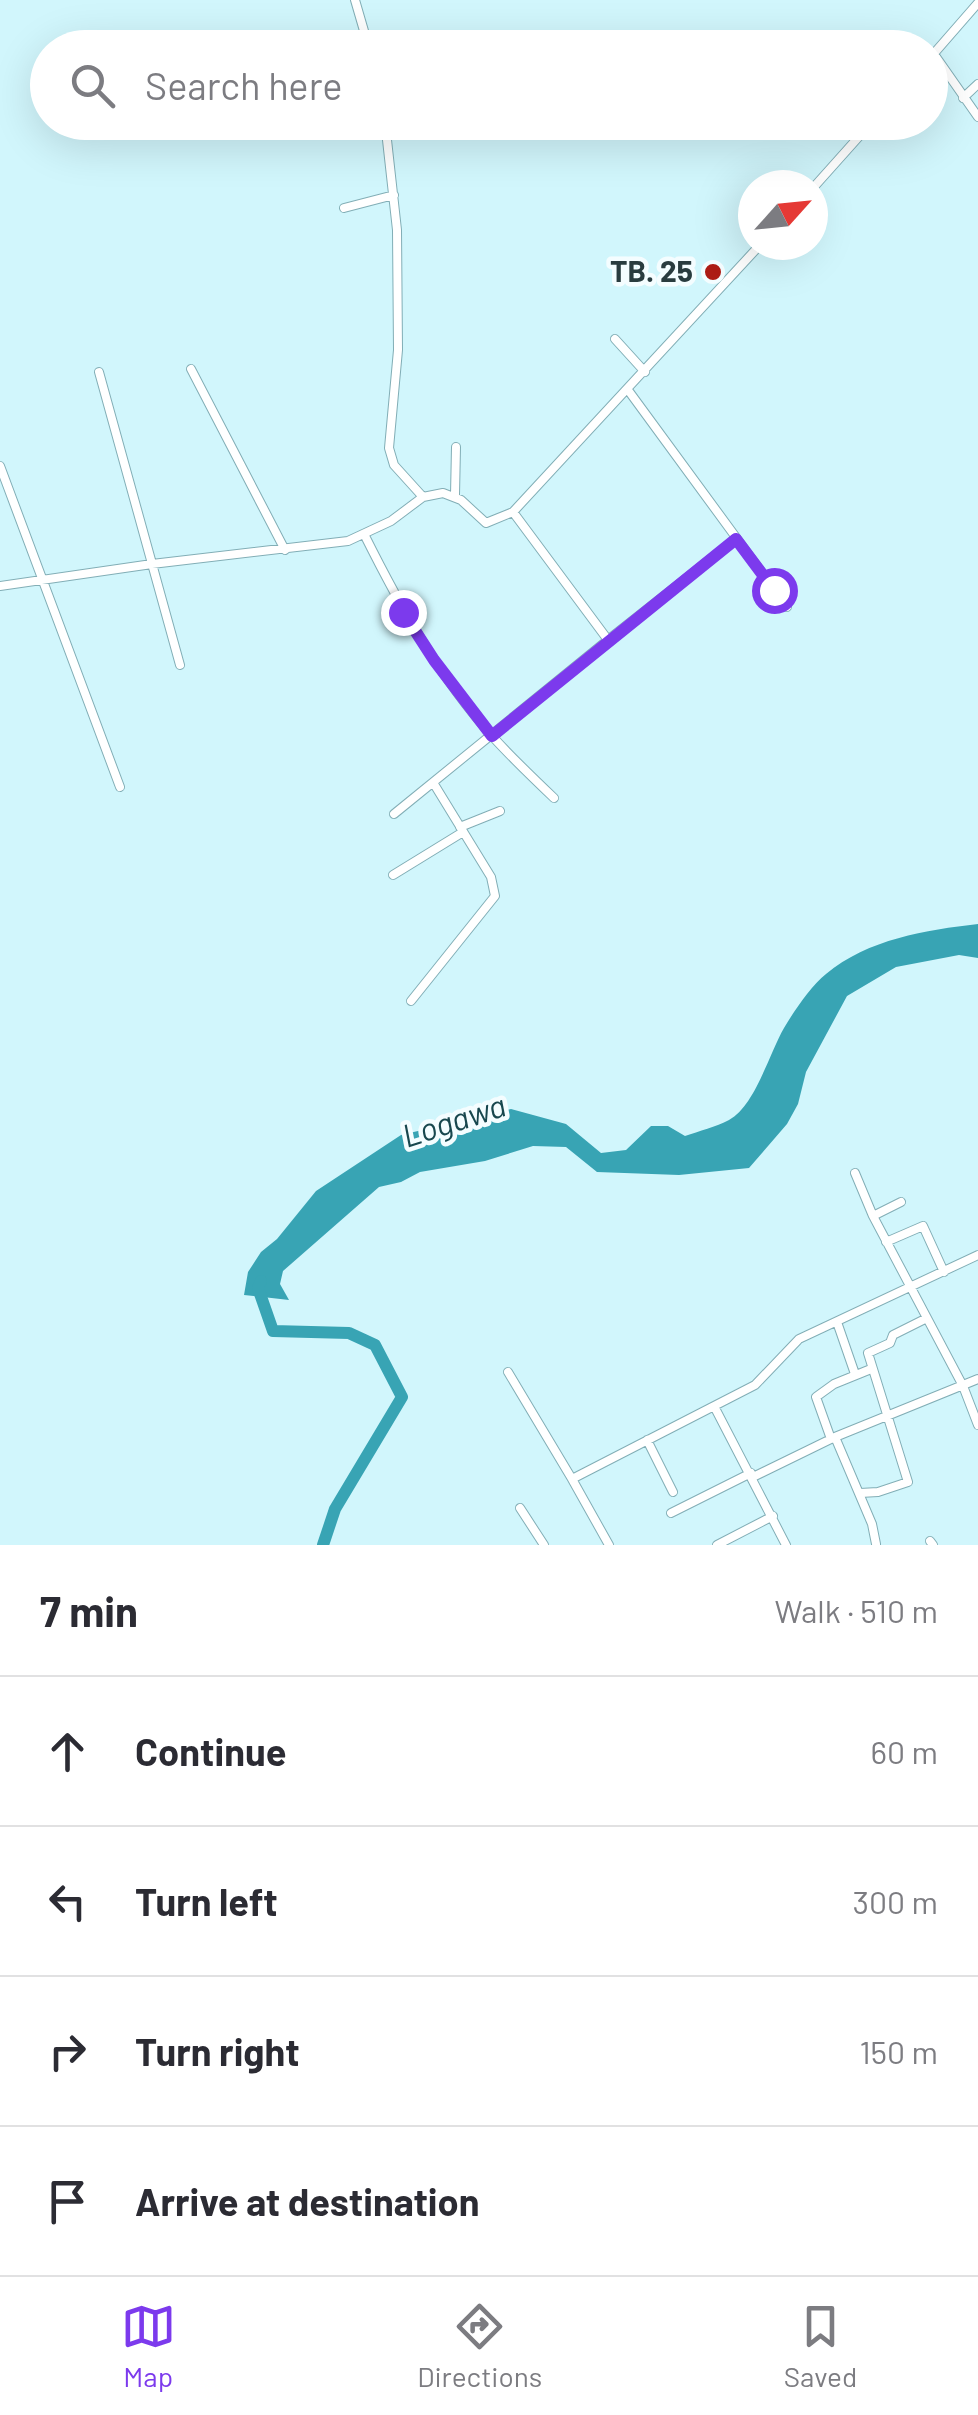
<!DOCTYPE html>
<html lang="en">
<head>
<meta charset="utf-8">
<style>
  body { margin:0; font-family:Barlow,sans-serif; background:#f7f7f7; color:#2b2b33 }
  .compass { position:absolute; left:738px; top:170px; width:90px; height:90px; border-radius:50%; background:#fff; box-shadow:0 10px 40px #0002; rotate:63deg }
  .stop { position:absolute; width:30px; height:30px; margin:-22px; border:8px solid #7c3aed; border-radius:50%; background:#fff }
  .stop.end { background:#7c3aed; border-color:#fff; box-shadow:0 2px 10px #0008 }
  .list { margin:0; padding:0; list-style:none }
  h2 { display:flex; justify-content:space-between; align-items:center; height:130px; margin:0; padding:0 40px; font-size:42px }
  h2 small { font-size:32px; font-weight:400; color:#7c7c81 }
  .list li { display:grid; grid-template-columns:65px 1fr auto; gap:30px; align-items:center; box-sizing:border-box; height:150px; padding:0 40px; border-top:2px solid #e1e1e2 }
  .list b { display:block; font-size:38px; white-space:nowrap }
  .list em { font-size:32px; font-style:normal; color:#7c7c81 }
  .icon { flex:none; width:55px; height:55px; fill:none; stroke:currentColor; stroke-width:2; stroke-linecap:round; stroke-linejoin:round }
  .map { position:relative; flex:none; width:978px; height:1545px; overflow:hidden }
  .search { position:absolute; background:#fff; box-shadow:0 10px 40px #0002; left:30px; right:30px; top:30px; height:110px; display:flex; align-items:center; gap:25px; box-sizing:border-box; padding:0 35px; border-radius:55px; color:#7c7c81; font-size:38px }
  .sheet { height:730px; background:#fff }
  nav { display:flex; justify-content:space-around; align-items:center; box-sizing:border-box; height:140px; border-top:2px solid #e1e1e2; background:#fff; font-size:28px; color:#7c7c81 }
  nav a { display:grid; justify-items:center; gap:5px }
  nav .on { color:#7c3aed }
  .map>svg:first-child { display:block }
</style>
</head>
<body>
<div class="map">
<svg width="978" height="1545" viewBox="0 0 978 1545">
  <rect width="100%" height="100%" fill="#d1f6fc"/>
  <path fill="#38a4b4" d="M978,924v34l-19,-3 -63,12 -49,29 -41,76 -8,32 -11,20 -38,44 -70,7 -82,-3 -31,-25 -33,-1 -48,15 -65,11 -19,10 -22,5 -96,84 -3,13 9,16 -45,-5 4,-23 13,-20 16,-13 39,-48 85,-56 110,-26 55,15 35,29 25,-3 25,-24h17l17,10c14,-5 31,-9 44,-16 26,-14 40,-66 55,-92 10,-17 27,-42 42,-54 42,-35 100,-44 152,-50z"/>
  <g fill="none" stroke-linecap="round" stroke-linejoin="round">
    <path stroke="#38a4b4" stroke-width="12" d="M261,1281l-3,7 15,43 76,2 26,12 27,52 -67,112 -12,36"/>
    <g stroke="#82aeb6" stroke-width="10">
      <path id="street" d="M355,0l14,48
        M934,54l44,63
        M930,58l48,-55
        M963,98l15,-14
        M385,122l12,108 1,120 -9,98 5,17 29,32
        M813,188l59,-66
        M344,208l50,-13
        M615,339l30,33
        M191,369l94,181
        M99,372l81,293
        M628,390l159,217
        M0,466l120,321
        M455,495l1,-48
        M364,534c36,72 75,143 129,203 19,21 40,41 61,61
        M0,586l152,-22 196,-23 43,-20 32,-24 20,-4 18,7 25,23 27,-11 247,-267
        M608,640l128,-101
        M394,814l214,-174 -95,-128
        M460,827l40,-16
        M393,875l70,-43
        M411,1001l84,-105 -4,-19 -57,-93
        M855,1173l18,43
        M901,1202l-28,14 90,170 15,39
        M886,1242l37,-16 21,46
        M837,1322l18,52
        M508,1372l64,107
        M715,1408l71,137
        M835,1437l37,87 4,20
        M831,1439l-15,-42 18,-13 37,-15
        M647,1440l26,52
        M753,1477l82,-40 143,-58
        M860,1493l18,-1 30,-10 -40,-129 22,-10 3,-8 32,-16
        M520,1508l24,37
        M671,1513l80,-40
        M930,1541l3,4
        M609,1545l-37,-66 183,-94 44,-46 179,-84
        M717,1545l56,-29"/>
    </g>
    <use href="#street" stroke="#fff" stroke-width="8"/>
  </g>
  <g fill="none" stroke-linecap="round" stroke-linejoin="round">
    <path stroke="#7c3aed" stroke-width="12" d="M403,612l31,48 58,76 244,-197 38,51"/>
  </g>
  <circle fill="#ad1c15" stroke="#f4fdff" stroke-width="4" cx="713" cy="272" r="10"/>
  <g text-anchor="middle" stroke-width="9" stroke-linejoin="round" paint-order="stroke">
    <g font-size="30" font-weight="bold" fill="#293c3f" stroke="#f4fdff" text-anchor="end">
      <text x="693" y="282">TB. 25</text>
    </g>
    <g font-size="32" font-style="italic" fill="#18474e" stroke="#f4fdff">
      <text transform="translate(454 1121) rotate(-18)" y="11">Logawa</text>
    </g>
  </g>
</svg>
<svg class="compass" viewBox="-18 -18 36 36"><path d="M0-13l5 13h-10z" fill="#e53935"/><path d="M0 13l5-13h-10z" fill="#7c7c81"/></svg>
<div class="stop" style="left:774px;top:590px"></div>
<div class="stop end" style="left:403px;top:612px"></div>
<div class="search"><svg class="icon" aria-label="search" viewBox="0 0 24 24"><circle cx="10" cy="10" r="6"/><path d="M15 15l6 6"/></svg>Search here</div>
</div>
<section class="sheet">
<h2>7 min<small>Walk · 510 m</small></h2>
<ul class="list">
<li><svg class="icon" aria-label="ahead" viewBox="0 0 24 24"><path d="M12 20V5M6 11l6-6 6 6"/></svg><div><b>Continue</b></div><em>60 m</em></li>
<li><svg class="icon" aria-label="left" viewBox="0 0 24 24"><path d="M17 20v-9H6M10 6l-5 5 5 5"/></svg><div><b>Turn left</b></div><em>300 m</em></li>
<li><svg class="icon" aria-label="right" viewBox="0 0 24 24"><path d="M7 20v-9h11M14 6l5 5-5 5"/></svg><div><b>Turn right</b></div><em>150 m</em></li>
<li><svg class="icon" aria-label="arrive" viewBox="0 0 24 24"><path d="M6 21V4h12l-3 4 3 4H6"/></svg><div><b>Arrive at destination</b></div></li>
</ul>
</section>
<nav>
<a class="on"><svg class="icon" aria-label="map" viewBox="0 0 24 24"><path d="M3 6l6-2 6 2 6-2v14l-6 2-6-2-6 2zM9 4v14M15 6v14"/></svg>Map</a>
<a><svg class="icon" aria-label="directions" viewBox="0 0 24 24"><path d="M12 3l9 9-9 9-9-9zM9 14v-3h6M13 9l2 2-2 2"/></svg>Directions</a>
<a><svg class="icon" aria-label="saved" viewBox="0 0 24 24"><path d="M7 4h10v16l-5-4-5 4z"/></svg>Saved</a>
</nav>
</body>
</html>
